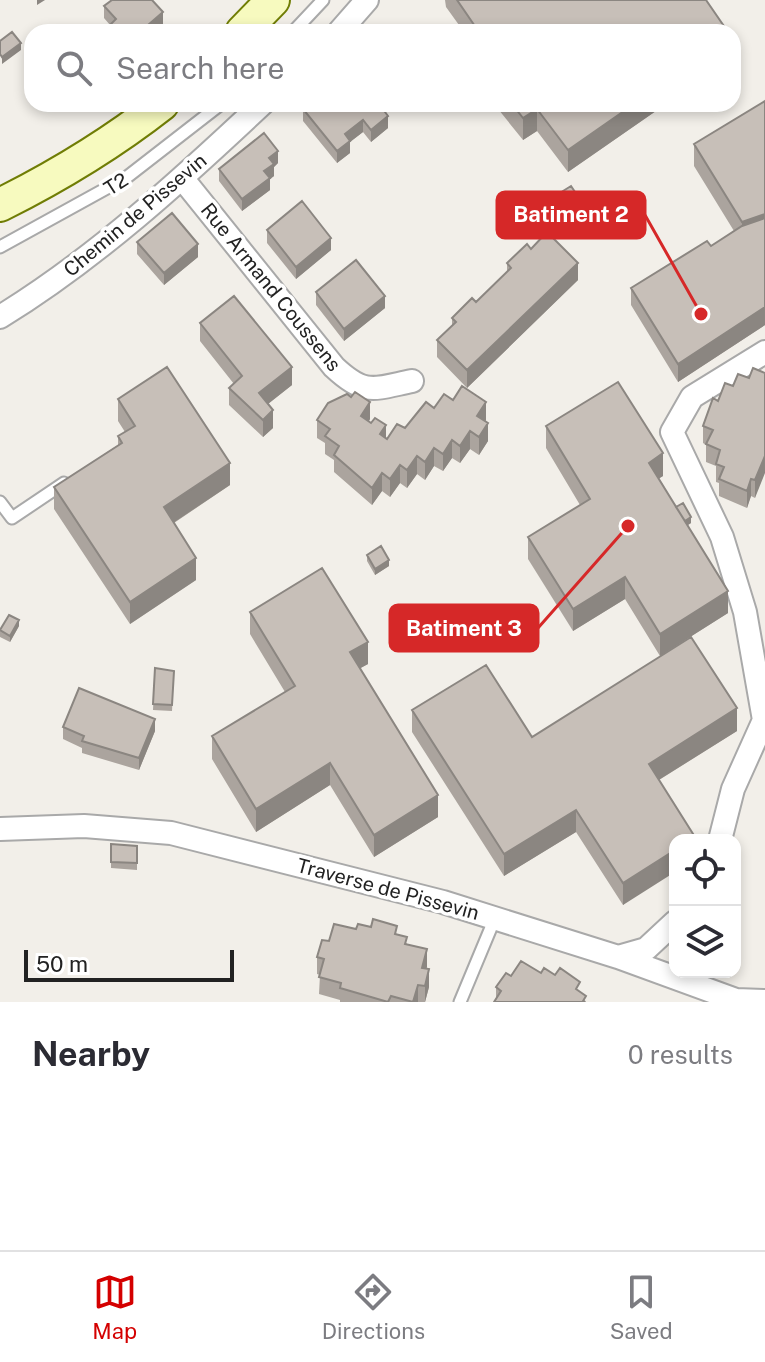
<!DOCTYPE html>
<html lang="en">
<head>
<meta charset="utf-8">
<style>
  body { margin:0; font-family:"Public Sans",sans-serif; background:#f2f2f3; color:#2b2b33 }
  .controls { position:absolute; right:24px; bottom:24px; display:grid; overflow:hidden; border-radius:16px; box-shadow:0 4px 12px #0003 }
  .controls button { width:72px; height:72px; display:grid; place-items:center; padding:0; border:0; border-bottom:2px solid #e1e1e2; background:#fff; color:#2b2b33; font:40px sans-serif }
  .scale { position:absolute; left:24px; bottom:20px; width:210px; box-sizing:border-box; padding-left:8px; border:4px solid #222; border-top:0; font-size:22px; line-height:28px; white-space:nowrap; color:#222; -webkit-text-stroke:6px #fff; paint-order:stroke }
  .list { margin:0; padding:0; list-style:none }
  h2 { display:flex; justify-content:space-between; align-items:center; height:104px; margin:0; padding:0 32px; font-size:34px }
  h2 small { font-size:26px; font-weight:400; color:#7c7c81 }
  .icon { flex:none; width:44px; height:44px; fill:none; stroke:currentColor; stroke-width:2; stroke-linecap:round; stroke-linejoin:round }
  .map { position:relative; flex:none; width:765px; height:1002px; overflow:hidden }
  .search { position:absolute; background:#fff; box-shadow:0 4px 12px #0003; left:24px; right:24px; top:24px; height:88px; display:flex; align-items:center; gap:20px; box-sizing:border-box; padding:0 28px; border-radius:24px; color:#7c7c81; font-size:30px }
  .sheet { height:248px; background:#fff }
  nav { display:flex; justify-content:space-around; align-items:center; box-sizing:border-box; height:112px; border-top:2px solid #e1e1e2; background:#fff; font-size:22px; color:#7c7c81 }
  nav a { display:grid; justify-items:center; gap:4px }
  nav .on { color:#d40000 }
  .map>svg:first-child { display:block }
</style>
</head>
<body>
<div class="map">
<svg width="765" height="1002" viewBox="0 0 765 1002">
  <rect width="100%" height="100%" fill="#f2efe9"/>
  <g fill="none" stroke-linecap="round" stroke-linejoin="round">
    <g stroke="#a9a9a9" stroke-width="15">
      <path id="lane" d="M293,32l30,-32
        M0,247l127,-70 94,-73
        M0,502l12,16 52,-35
        M460,1002l35,-84"/>
    </g>
    <g stroke="#a9a9a9" stroke-width="26">
      <path id="street" d="M339,32l28,-32
        M182,178l152,189c31,29 39,22 78,14
        M0,317c96,-59 180,-136 262,-213
        M0,829l84,-3 87,7 272,69 175,55 118,43 29,1
        M720,840l13,-51 31,-69 -19,-108 -23,-75 -50,-105 20,-35 73,-45
        M618,957l28,-8 29,-27"/>
    </g>
    <g stroke="#707d05" stroke-width="36">
      <path id="secondary" d="M242,32l31,-32
        M0,205c58,-29 111,-61 162,-101"/>
    </g>
    <use href="#lane" stroke="#fff" stroke-width="11"/>
    <use href="#street" stroke="#fff" stroke-width="22"/>
    <use href="#secondary" stroke="#f7fabf" stroke-width="32"/>
  </g>
  <path fill="#aba49e" d="M445,0h261l22,32h-264l-18,-25z
    M104,6l59,18 -9,8h-51l7,-7 -6,-7z
    M765,101v224l-87,57 -47,-77v-17l80,-42 23,-15 -40,-65v-22z
    M309,104l79,24 -17,14 -8,-10 -13,10v11l-13,10 -34,-42v-12z
    M494,104h172l-98,68 -31,-41 -14,9z
    M278,163l-4,4v9l-4,3v11l-28,21 -23,-30v-12z
    M555,196l24,9 -17,9 -7,-12z
    M267,230l64,20 -35,29 -29,-36z
    M137,242l61,15 -34,28 -27,-31z
    M531,249l47,31 -111,108 -30,-31v-17l15,-14v-8l24,-16 31,-30v-9z
    M316,292l69,16 -41,33 -28,-36z
    M200,323l92,62 -24,19 5,24 -10,9 -34,-32v-17l5,-4 -34,-43z
    M765,373l-10,125 -4,-2 -4,12 -28,-12v-13l-3,-1v-16l-10,-4v-17l-3,-2v-17l15,-25 15,-15 16,-8z
    M118,399l112,86 -56,38 22,57 -66,44 -76,-115v-22l64,-42v-9l7,-4 -7,-11z
    M434,408l52,12 -1,1 3,20 -9,14 -9,-6 -10,14 -8,-5 -9,13 -9,-5 -9,14 -8,-6 -10,14 -7,-5 -10,14 -8,-6 -10,14 -38,-33v-12l-9,-6v-11l-8,-5v-18l53,-1 -1,2 18,18 18,-11z
    M546,426l117,50 -4,2 17,29 15,16 -3,2 40,88 -68,43 -35,-57 -52,32 -45,-72v-22l52,-32 -34,-57z
    M367,555l22,11 -14,9 -8,-14z
    M250,612l118,52 -8,4 78,149 -64,40 -44,-72 -74,47 -44,-73v-23l73,-44 -35,-58z
    M19,626l-9,16 -10,-5v-7z
    M155,668l19,3 -2,40 -19,-1z
    M412,710l120,27 205,-6 -78,49 36,60 -72,65 -47,-73 -72,44 -92,-144z
    M63,727l92,4 -16,39 -57,-17v-5l-19,-9z
    M137,846v24l-26,-2v-6z
    M356,929l41,5 10,10 20,25 2,18 -4,15h-85v-2l-21,-6 1,-19 -3,-1v-17l12,-16z
    M541,973l39,19 6,10 -90,-2v-13l15,-11z"/>
  <path fill="#8b8681" d="M37,0h8l-8,5z
    M163,12v12l-9,8h-14z
    M21,43v7l-19,14v-7z
    M634,104h32l-98,68v-22z
    M537,109v22l-14,9v-22z
    M388,116v12l-17,14v-12z
    M363,120v12l-13,10v11l-13,10v-12l8,-17z
    M278,151v12l-4,4v9l-4,3v11l-28,21v-12l22,-28 5,-13z
    M579,198v7l-17,9v-6z
    M765,214v22l-23,8v-22z
    M331,238v12l-35,29v-12z
    M198,244v13l-34,28v-12z
    M578,263v17l-111,108v-18z
    M385,296v12l-41,33v-12z
    M765,307v18l-87,57v-18z
    M292,367v18l-33,26v-18z
    M370,402v17l-9,15v-18z
    M486,402v18l-9,13v-17z
    M273,410v18l-10,9v-17z
    M488,423v18l-9,14v-18z
    M386,425v18l-6,-9z
    M470,431v18l-10,14v-17z
    M452,440v18l-9,13v-17z
    M434,448v18l-9,14v-18z
    M663,453v23l-14,9v-22z
    M417,456v18l-10,14v-18z
    M765,456v17l-10,25v-18z
    M230,463v22l-66,44v-22z
    M400,465v18l-10,14v-18z
    M382,473v18l-10,14v-17z
    M751,479v17l-4,12v-17z
    M691,517v6l-13,8v-6z
    M196,558v22l-66,44v-22z
    M389,560v6l-14,9v-6z
    M625,577v22l-52,32v-22z
    M728,591v22l-68,43v-22z
    M19,620v6l-9,16v-6z
    M368,642v22l-18,10v-22z
    M737,708v23l-88,55v-22z
    M155,719v12l-16,39v-12z
    M330,763v22l-74,47v-23z
    M438,795v22l-64,40v-22z
    M576,810v22l-72,44v-22z
    M675,850v22l-52,33v-22z
    M427,949v18l-5,18v-17z
    M429,969v18l-4,15v-16z
    M418,985v17h-5z"/>
  <path fill="#c7bfb8" stroke="#8b8681" stroke-width="2" d="M112,0h40l11,12 -23,20h-37l13,-13 -12,-13z
    M457,0h249l22,32h-249z
    M12,32l9,11 -19,14 -2,-3v-13z
    M765,101v113l-23,8 -48,-78z
    M309,104h70l9,12 -17,14 -8,-10 -18,14 5,7 -13,10 -34,-42z
    M512,104h122l-66,46 -31,-41 -14,9z
    M264,133l14,18 -9,7 5,6 -10,7 6,7 -28,21 -23,-30z
    M571,186l8,12 -17,10 -7,-12z
    M302,201l29,37 -35,29 -29,-37z
    M172,213l26,31 -34,29 -27,-31z
    M765,218v89l-87,57 -47,-76 76,-47 4,5 31,-20z
    M547,232l31,31 -111,107 -30,-30 19,-18 -4,-4 20,-20 4,4 35,-34 -4,-5 20,-19 4,5z
    M356,260l29,36 -41,33 -28,-37z
    M234,296l58,71 -33,26 14,17 -10,10 -34,-32 13,-12 -42,-53z
    M167,367l63,96 -66,44 32,51 -66,44 -76,-115 68,-44 -4,-7 17,-10 -17,-27z
    M753,368l12,5v83l-10,24 -4,-1 -4,12 -28,-12 5,-12 -8,-3 4,-14 -14,-6 7,-14 -10,-4 10,-28 5,3 7,-18 8,3 5,-12 11,4z
    M618,382l45,71 -14,10 79,128 -68,43 -35,-57 -52,32 -45,-72 62,-38 -44,-73z
    M462,386l24,16 -9,14 11,7 -9,14 -9,-6 -10,15 -8,-6 -9,14 -9,-6 -9,14 -8,-6 -10,14 -7,-5 -10,14 -8,-6 -10,15 -38,-33 5,-9 -14,-10 5,-7 -13,-9 11,-17 19,-9 4,3 4,-5 15,10 -9,14 10,7 4,-5 11,7 -6,9 7,5 10,-15 8,4 21,-26 8,6 10,-14 9,6z
    M683,503l8,14 -6,4 -9,-14z
    M381,546l8,14 -14,9 -8,-14z
    M322,568l46,74 -18,10 88,143 -64,40 -44,-72 -74,46 -44,-73 83,-50 -45,-74z
    M9,615l10,5 -9,16 -10,-6z
    M691,637l46,71 -88,56 46,73 -4,3h-16v10l-52,33 -47,-73 -72,44 -92,-144 74,-45 46,72z
    M155,668l19,3 -2,34 -19,-1z
    M79,688l76,31 -16,39 -57,-17 2,-5 -21,-9z
    M111,844l26,2v17l-26,-1z
    M373,919l24,7 -2,8 12,3 -2,7 22,5 -5,19 7,1 -4,17 -7,-1 -5,17 -22,-6 -3,6 -48,-14 1,-5 -22,-6 5,-18 -7,-2 5,-17 7,1 5,-17 22,5 2,-5 13,3z
    M521,961l20,12 3,-5 11,7 5,-7 20,14 -4,7 10,7 -3,5 2,1h-91l7,-11 -5,-4 10,-14 5,3z"/>
  <g text-anchor="middle" stroke-width="7" stroke-linejoin="round" paint-order="stroke">
    <g font-size="20" fill="#222" stroke="#fff">
      <text transform="translate(116 184) rotate(-33)" y="7">T2</text>
      <text transform="translate(135 215) rotate(-40)" y="7">Chemin de Pissevin</text>
      <text transform="translate(271 287) rotate(51)" y="7">Rue Armand Coussens</text>
      <text transform="translate(388 889) rotate(15)" y="7">Traverse de Pissevin</text>
    </g>
  </g>
  <path fill="none" stroke="#d62828" stroke-width="3" d="M701 314L645 215M628 526L538 628"/>
  <g fill="#d62828" stroke="#fff" stroke-width="3">
    <circle cx="701" cy="314" r="8"/>
    <circle cx="628" cy="526" r="8"/>
  </g>
  <g fill="#d62828" stroke="#d62828" stroke-width="3">
    <rect x="497" y="192" width="148" height="46" rx="8"/>
    <rect x="390" y="605" width="148" height="46" rx="8"/>
  </g>
  <g font-size="22" text-anchor="middle" font-weight="bold" fill="#fff">
    <text x="571" y="222">Batiment 2</text>
    <text x="464" y="636">Batiment 3</text>
  </g>
</svg>
<div class="controls">
<button><svg class="icon" aria-label="locate" viewBox="0 0 24 24"><circle cx="12" cy="12" r="6"/><path d="M12 2v4M12 18v4M2 12h4M18 12h4"/></svg></button>
<button><svg class="icon" aria-label="layers" viewBox="0 0 24 24"><path d="M12 4l9 5-9 5-9-5zM3 14l9 5 9-5"/></svg></button>
</div>
<div class="scale">50 m</div>
<div class="search"><svg class="icon" aria-label="search" viewBox="0 0 24 24"><circle cx="10" cy="10" r="6"/><path d="M15 15l6 6"/></svg>Search here</div>
</div>
<section class="sheet">
<h2>Nearby<small>0 results</small></h2>
<ul class="list">
</ul>
</section>
<nav>
<a class="on"><svg class="icon" aria-label="map" viewBox="0 0 24 24"><path d="M3 6l6-2 6 2 6-2v14l-6 2-6-2-6 2zM9 4v14M15 6v14"/></svg>Map</a>
<a><svg class="icon" aria-label="directions" viewBox="0 0 24 24"><path d="M12 3l9 9-9 9-9-9zM9 14v-3h6M13 9l2 2-2 2"/></svg>Directions</a>
<a><svg class="icon" aria-label="saved" viewBox="0 0 24 24"><path d="M7 4h10v16l-5-4-5 4z"/></svg>Saved</a>
</nav>
</body>
</html>
